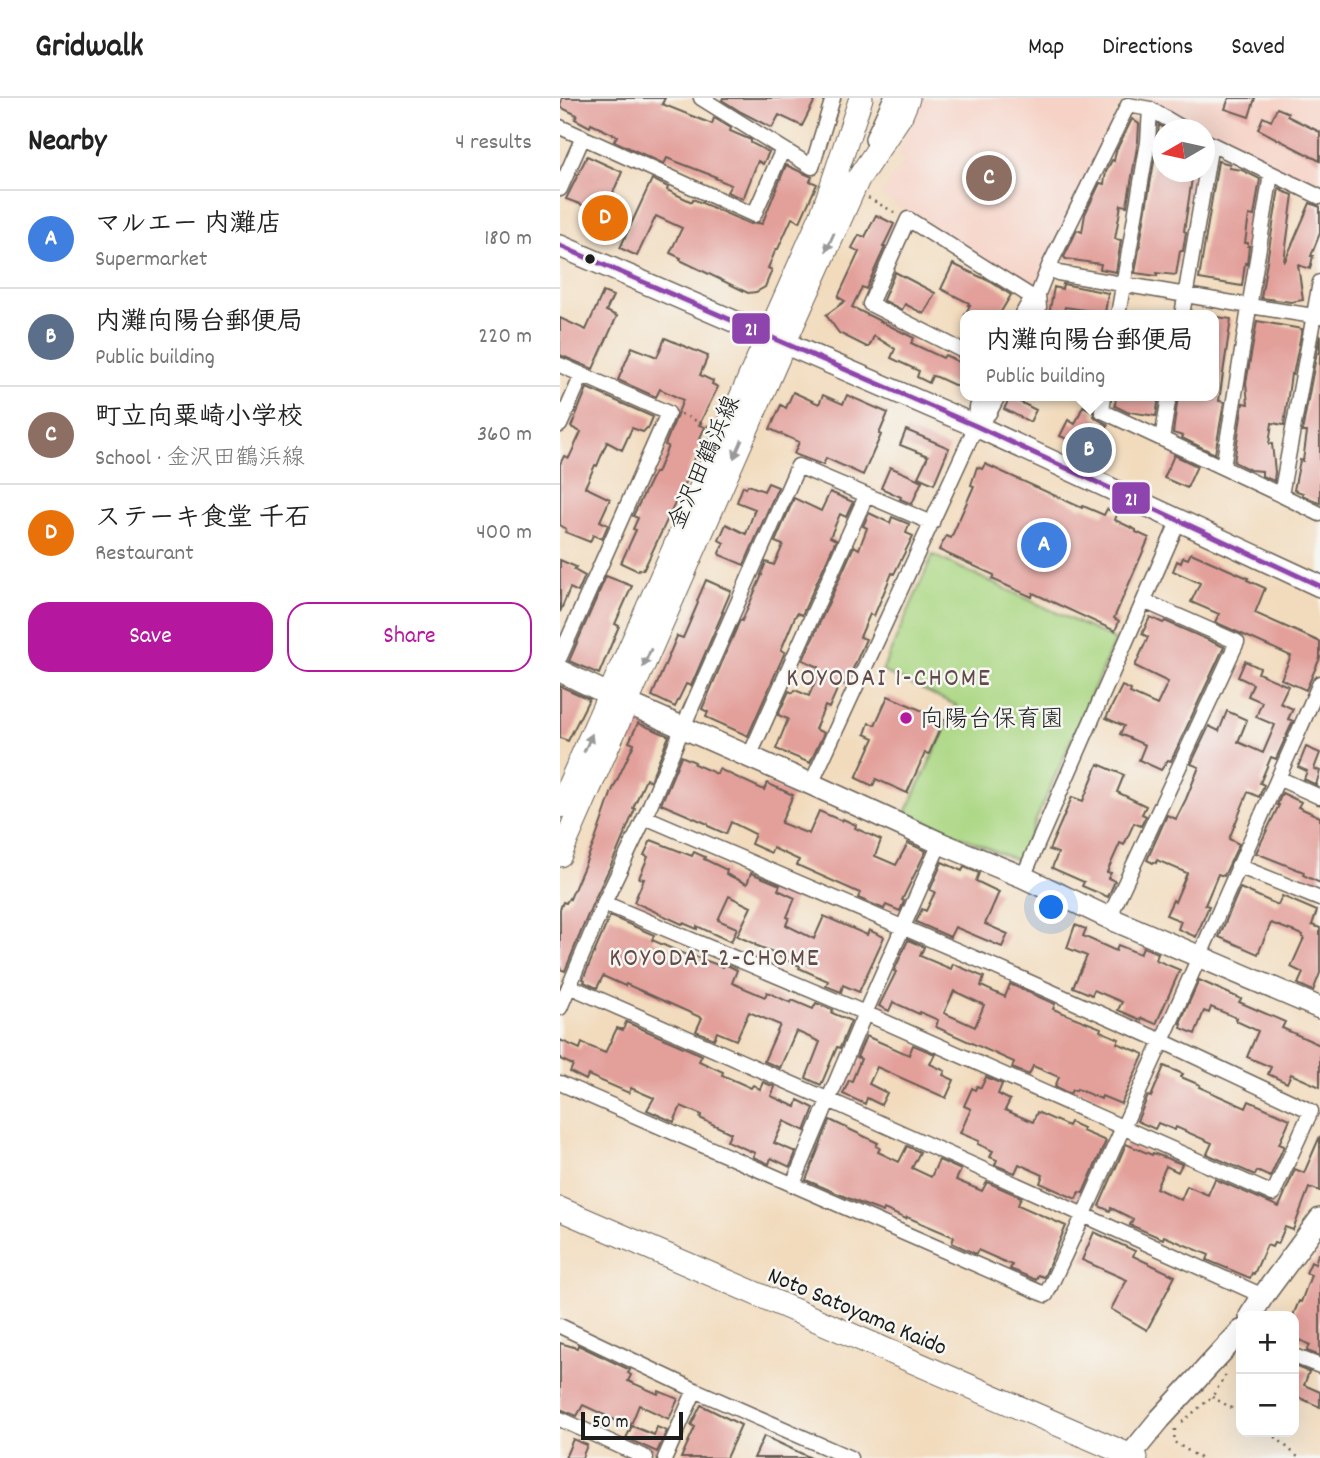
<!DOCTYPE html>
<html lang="en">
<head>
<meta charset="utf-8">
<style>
  body { margin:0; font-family:Dekko,"Klee One",sans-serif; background:#f2f2f2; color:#222 }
  .controls { position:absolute; right:21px; bottom:21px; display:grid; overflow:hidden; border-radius:14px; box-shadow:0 7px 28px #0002 }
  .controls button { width:63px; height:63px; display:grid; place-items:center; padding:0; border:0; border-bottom:2px solid #e0e0e0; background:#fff; color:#222; font:35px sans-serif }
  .compass { position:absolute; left:592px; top:21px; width:63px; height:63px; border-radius:50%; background:#fff; box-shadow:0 7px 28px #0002; rotate:261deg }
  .scale { position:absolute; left:21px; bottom:18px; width:102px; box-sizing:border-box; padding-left:7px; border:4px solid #1c1c1c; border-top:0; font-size:19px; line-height:24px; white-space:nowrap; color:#1c1c1c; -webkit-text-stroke:5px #f6f6f2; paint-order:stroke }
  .you { position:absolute; left:492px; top:810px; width:24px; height:24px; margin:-18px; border:5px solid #fff; border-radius:50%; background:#1a73e8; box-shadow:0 0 0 10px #1a73e833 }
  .badge { display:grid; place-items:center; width:46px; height:46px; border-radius:50%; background:#b5179e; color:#fff; font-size:23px; font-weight:700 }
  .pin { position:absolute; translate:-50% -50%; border:4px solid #fff; box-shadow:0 2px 7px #0006 }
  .popup { position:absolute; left:400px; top:212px; width:259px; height:91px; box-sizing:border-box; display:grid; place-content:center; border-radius:14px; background:#fff; filter:drop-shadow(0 2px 5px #0005); font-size:23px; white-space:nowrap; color:#767676 }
  .popup b { font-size:26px; color:#222 }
  .popup::after { content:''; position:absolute; left:50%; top:100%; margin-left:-14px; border:14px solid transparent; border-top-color:#fff }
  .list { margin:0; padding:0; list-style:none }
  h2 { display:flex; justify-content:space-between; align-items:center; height:91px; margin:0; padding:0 28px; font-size:30px }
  h2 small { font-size:23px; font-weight:400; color:#767676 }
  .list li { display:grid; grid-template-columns:46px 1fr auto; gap:21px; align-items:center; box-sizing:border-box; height:98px; padding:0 28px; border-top:2px solid #e0e0e0 }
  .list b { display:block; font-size:26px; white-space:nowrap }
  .list p { margin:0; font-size:23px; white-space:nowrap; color:#767676 }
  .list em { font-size:23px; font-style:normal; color:#767676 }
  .actions { display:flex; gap:14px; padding:21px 28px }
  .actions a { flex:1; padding:16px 0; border:2px solid #b5179e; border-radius:21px; text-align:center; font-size:24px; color:#b5179e }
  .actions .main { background:#b5179e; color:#fff }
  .map { position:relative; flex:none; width:760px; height:1360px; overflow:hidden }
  header { display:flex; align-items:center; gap:42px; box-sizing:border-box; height:98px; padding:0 35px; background:#fff; border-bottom:2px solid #e0e0e0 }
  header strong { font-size:33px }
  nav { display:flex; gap:38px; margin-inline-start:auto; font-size:24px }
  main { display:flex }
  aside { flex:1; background:#fff }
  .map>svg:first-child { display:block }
</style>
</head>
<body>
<header>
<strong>Gridwalk</strong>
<nav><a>Map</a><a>Directions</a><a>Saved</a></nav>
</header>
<main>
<aside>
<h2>Nearby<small>4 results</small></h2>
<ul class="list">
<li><span class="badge" style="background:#3f7fe0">A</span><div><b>マルエー 内灘店</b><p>Supermarket</p></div><em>180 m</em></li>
<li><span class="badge" style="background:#5c6f8a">B</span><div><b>内灘向陽台郵便局</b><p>Public building</p></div><em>220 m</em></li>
<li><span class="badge" style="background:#8d6e63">C</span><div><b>町立向粟崎小学校</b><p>School · 金沢田鶴浜線</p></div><em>360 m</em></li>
<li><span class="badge" style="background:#e8710a">D</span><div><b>ステーキ食堂 千石</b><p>Restaurant</p></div><em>400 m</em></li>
</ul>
<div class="actions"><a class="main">Save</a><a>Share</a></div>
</aside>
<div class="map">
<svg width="760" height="1360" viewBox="0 0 760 1360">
  <rect width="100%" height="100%" fill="#f6f6f2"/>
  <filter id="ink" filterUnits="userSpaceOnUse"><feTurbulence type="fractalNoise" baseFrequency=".0143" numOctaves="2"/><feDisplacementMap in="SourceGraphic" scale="14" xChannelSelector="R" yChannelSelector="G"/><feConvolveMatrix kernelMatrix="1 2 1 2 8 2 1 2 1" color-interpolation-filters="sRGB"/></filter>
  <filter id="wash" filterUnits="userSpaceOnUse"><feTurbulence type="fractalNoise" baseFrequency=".00686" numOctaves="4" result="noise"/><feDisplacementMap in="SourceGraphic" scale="28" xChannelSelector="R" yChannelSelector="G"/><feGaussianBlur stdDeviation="1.57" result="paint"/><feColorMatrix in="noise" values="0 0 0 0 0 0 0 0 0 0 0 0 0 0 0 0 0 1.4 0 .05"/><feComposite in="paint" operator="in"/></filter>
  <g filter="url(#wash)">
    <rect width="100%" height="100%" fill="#f2dbbd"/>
    <path fill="#f6d1c5" d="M364,0h198l-84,185 -11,1 -147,-89 24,-34 -7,-6z
      M581,0h179v95l-54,-25 -61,-35v-3l-7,-1z"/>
    <path fill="#abd783" stroke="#647a50" stroke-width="2" d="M373,457l182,85 -97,221 -112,-48 50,-108 -74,-34z"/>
    <g id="blocks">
      <path fill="#e3a09b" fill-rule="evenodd" d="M2,0h103l-3,6 50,20 2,-6 17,10 -1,3 21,9v3l18,9 -6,12 -5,-3 -15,38 -16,-7 4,-7 -16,-7 1,-1 -49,-19 -3,6 -50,-23 3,-5 -26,-12 -1,3 -15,-8 2,-4 -17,-8z
        M163,0h93l-14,28 -23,-11 -7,13 -31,-16 -19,-12z
        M669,0h26l-6,19 -24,-8z
        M717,10l12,5 -2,3 33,16v29l-62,-32 5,-12 8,4z
        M572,21l7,5 -1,17 -11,65 -6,-1 -6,34 6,1 -5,32 -16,-3 1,-5 -35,-5 -2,-2 13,-27 5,2 3,-18 15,-31 4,1 2,-12 6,-12 2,1 2,-10z
        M599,27l4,2v45h30l-9,59 2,1 -3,19h-3l-4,24 -19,-2v3l-22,-3 22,-129z
        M27,58l35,16 -10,23 3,1 -13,29 -19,-8 5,-10 -22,-8z
        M658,63l12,3 -1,4 13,2 18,9 -6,37 -5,-1 -4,28h3v3h1l-2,18 -2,-1 -3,23 -43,-7z
        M226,67l26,12 -2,4 7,3 -17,38 -8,-4 -14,31h-2l-8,19 4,2 -7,17 -9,5 -8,1 -68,-33 1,-2 -11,-5 12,-25 -26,-12 -19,40 -17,-8 32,-69 16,8 -1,3 25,12 1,-3 57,25 9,-1 3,1z
        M719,90l3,1v2l11,4 -9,66h1l25,-58 10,4v26l-9,23h2l-3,13 -12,-4 5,35 -12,2 -30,-4z
        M316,117l18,9 -11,23h2l-19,42 -4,-2 -10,20 62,31 -3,5 32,15 2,-3 20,10v25l-28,-13 -5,-1 -3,7 -12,-6 2,-6 -28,-13 4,-9 -21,-13 -5,11h-2l-28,-14 -13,-18 19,-14 -7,-4 21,-45 -7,-4 7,-13 6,2z
        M393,166l38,18 20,13 -12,20h-34l5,-10h-2l1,-2 -28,-14z
        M335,174l40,21 -11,21 -19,-10 -3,6 -19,-10z
        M503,186l45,9 -3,20 -40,-6 -2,8h-14l5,-28 8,2z
        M43,194l10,4 -7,15 11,5 -24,53 -33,-14v-37l26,12z
        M657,219l14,2 -12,82 5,1 -9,52 -33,-16 1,-2 -10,-3 5,-37h36l-1,-47z
        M697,223l45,8 -9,46 -2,-1 -7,51 -12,-2 -3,21h3l3,28 -1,9 -12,-5v-5l-12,-1 -16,-8 9,-59 5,1 -2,-21z
        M760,237v168l-18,-8 1,-2 -9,-3 6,-30 3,1 4,-29h-5z
        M105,240l43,18 -8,19 13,6 -1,3 6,3 -19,38 6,2 -6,13 3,2 -10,21 -7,17h1l-42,89 -1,-1 -1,2 -3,-1 -1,2 -17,-8 15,-33 -3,-1 5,-11 -5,-2 21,-43h3l11,-27 -3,-1 18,-45 -23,-11 -4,8 -38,-17 14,-33 25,10z
        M27,290l66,29 -5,12 -1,-1 -4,4 -11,-4 -10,22 -15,-8 -10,24 -2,-1 -10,22 25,12 -10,22 8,4 -6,14 -9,-4 -3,7 -25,-10 1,-3 -6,-4v-61l4,-8 5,2 12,-26 -10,-5z
        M233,294l26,12 4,-9 20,9 4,-9 41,18 -9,21 2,1 -18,40 -37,-17 -3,7 -29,-11 5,-12 -29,-13 11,-24 5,3z
        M556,298h43l-3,20 -26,-4 -1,1 -14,-7z
        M450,299l26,13 -6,12 -26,-13z
        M523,308l10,5 1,5 3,3 11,6 -9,18 -21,-10 -4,9 -14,-6 8,-16 7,4z
        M346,332l43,18 -15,36 -16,-7 10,-21 -28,-11z
        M614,357l23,11 -10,22 -23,-10z
        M425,366l97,44 1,-2 21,9 3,-6 10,5 -2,6 21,10v2l13,6 -35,80 5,3 -4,10 -82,-38 -1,4 -40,-18 2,-4 -55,-25 7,-14 5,2 23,-52 -3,-1 6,-18 5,2z
        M330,369l32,14 -10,23 -12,-5 1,-2 -20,-9z
        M208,385l10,4 -34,78 -24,-10 -1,-2 5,-10 -5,-3 7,-16 20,10 8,-22h-1l2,-3 -18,-7 6,-16 3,2 2,-3 16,6z
        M270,394l23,10 -7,15 -6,-3 -10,23 6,3 -34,75 -5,-2 -3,6 -13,31 4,2 -37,84 -42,-19 2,-5 -6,-3 38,-89 2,1 20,-46h-1l5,-13 8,3 9,-20 -8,-3 19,-44 27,13z
        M309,415l21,10 2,-6 17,7 -3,9 7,3 -19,38 -2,-1 -18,43 -4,-2 -10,23 6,2 -20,46 -6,-2 -11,25 -4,-2 -10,23 9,4 -14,30 -34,-14 12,-30 -10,-4 11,-24 4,2 2,-3 14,6 9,-22 -2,-1 3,-6 -16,-7 51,-114 5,3 8,-21 -4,-2z
        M631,455l57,25 -1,2 18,8 -10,25 65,29v16l-14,32 -25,-11 10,-23 -76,-34 4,-8 -28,-12 9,-19 -27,-12 4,-10 4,2 2,-6 5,2z
        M0,462l16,7 -2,3 11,6 -7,16 -8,-4 -10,24z
        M46,478l26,10 -17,38 4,2 -20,48 -30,-13z
        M146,482l25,11 -9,21h1l-32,74 -5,-2 -11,23 -23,-11 25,-60 6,2 15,-35 -1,-2z
        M590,519l13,6 2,-2 59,26 -53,114 -3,-1 -7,10 -22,-10 6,-15 -25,-11 4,-8 -18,-8 16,-32 9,4 -1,3 27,12 11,-23 -33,-16 13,-29 -6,-3z
        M685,563l15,7 -2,5 30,13 -8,17 13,6 -5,10 5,2 -17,38 -5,-2 -11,26 4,2 -5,12 -11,-5 -19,47 10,5 -15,32 -6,-2 -13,31 4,1 -13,31 -18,-8 3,-8 -15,-6 7,-15 2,2 12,-29 -30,-13 -1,3 -2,-1 -1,1 -6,-3 20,-45 9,4 10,-20 13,-32 -8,-3 18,-38 10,5 8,-20 20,9 -9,22 25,11 12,-28 -19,-8 6,-15 -14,-6 5,-12 -15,-7z
        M0,588l29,13 -21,42 -8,-3z
        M328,598l56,24 -15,34 -4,-1 -18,40 -31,-14 -3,7 -17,-8 18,-40 -9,-4 4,-11 6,2z
        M78,625l31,13 -19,45 -4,-2 -13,29 2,1 -18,43 -25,53 -27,66 -5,-2v-60l3,-7 3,1 3,-5 1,1 24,-56 18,-52 22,-47 -5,-2z
        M746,649l14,6 -6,16 6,2 -4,14 -12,-6 3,-8 -9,-4z
        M121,658l14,6 -1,2 23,10 2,-5 45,21 3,-7 26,12 -12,28 28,11 10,-23 23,10 1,-2 13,6 -1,3 26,12 -6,16 21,9 12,-22 18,8 -24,49 2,1 -4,10 -14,-6 -2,4 -26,-11 2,-5 -63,-28 2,-5 -26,-12 -2,5 -20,-9 4,-10 -24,-12 -5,12 -18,-8v-2l-47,-20z
        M538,666l26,11 -7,17 29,14 -4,8 4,2 -5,10 -7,-3 -10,22 -4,-2 -13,29 4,1 -3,5 7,3 -7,16 -26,-11 2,-4 -32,-14 6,-15 -9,-3 23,-53 11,4z
        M722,695l19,9 -3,5 22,10v66l-17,-8 1,-3 -48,-19 23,-48h-2z
        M91,742l41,16 2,-4 11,5 -1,2 23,11 -1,4 21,10 4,-11 29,12 -2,5 17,8 -8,19 2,1 -3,7 28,14 10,-23 43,19 2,-5 15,7 -25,55 -16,-7 -2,7 -15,-6 2,-5 -29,-13 1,-2 -22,-10v-2l-23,-9v-1l-18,-8 14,-29 -22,-11 -11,24 19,8 -6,14 -34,-16v3l-14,-6 -1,1 -48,-22 10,-23 -5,-1 9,-21 -4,-2z
        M382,764l20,9 2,-4 15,6 -3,8 23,11 -14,32 23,10 -6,13 -47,-20 -5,10 -34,-15 6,-13 4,2 9,-19 -5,-2z
        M680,790l38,17 4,-9 35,15 -5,14 8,3v45l-7,18 -15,-7 5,-11 -12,-6 13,-29 -2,-1 1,-2 -32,-12 -13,31 -39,-17z
        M50,818l44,19 -2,5 41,18 1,-2 29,11 2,-3 12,6 -5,13 33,14 2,-5 24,11 1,-3 21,9 3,-6 17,7 -1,3 19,8 -11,27 -3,-1 -16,38 -15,-7 14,-36 -24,-11 -16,37 -16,-7 16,-36 -31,-13 -13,28 -19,-8 -3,7 -18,-8 6,-13 -76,-34 -1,2 -22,-10 -6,12 -13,-6 1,-2 -2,-1z
        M515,827l11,4 -3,7 33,15 2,-6 22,9 3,-7 15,6 -2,7 24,10 -24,54 -14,-6 -1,2 -23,-10 4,-8 -28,-12 -2,5 -19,-8 14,-31 -20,-8z
        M348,842l16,7 -4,9 31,13 2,-5 31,13 -3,9 24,11 5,-13 45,20 -2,5 48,19 -1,3 19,8 -2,4 27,11 -23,50 -19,-8 -1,3 -24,-10 -1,2 -4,-1 -2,4 -15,-7 4,-10 -26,-11 -4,9 -17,-7 2,-6 -78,-35 2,-7 -18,-8 -1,2 -26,-12 -4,9 -10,-5 17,-34 -2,-1zM394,893l30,14 -9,22 -31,-14z
        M639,882l42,19 -2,3 46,20 -3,6 38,17v42l-29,-13 -4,9 -19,-9 3,-7 -24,-10 11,-26 -22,-10 1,-3 -26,-11 -2,6 -5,-2 -9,23 -14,-6 1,-4 -2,-1z
        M66,924l76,33 -3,6 24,11 -1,3 29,13 2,-3 7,4 3,-7 12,5 -4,9 25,11 2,-7 16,8 -9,23 -21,-10 -10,22 22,9 -6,15 -19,-9 -2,6 -16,-7 2,-4 -28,-12 4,-8 -31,-15 2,-3 -21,-9 -7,16 -27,-12 7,-12 -23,-10 -2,5 -41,-18 -2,5 -16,-8 3,-7 -13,-6v-19l20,9 2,-6 23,10 12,-25 6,2z
        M306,938l43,19 4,-10 22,9 -5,10 15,7 -2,4 11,5 -8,18 -69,-31 -8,17 18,9 -6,12 -14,-7 -2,6 -22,-10 6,-14 3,1 9,-22 -4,-2z
        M604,968l19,8 -2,3 19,8 -1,2 47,21 3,-7 41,18 -11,25 5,2 -14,31 -13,-6 -2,4 -48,-21 5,-11 -36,-16 -1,3 -17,-7 -3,6 -18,-8 11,-25 3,1z
        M426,979l16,7 -4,10 12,6 -5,10 28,12 4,-10 31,14 2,-4 13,6 -1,3 24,10 -23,52 -4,-1 -3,7 -36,-16 3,-8 -24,-11 -4,9 -20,-8 2,-5 -7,-3 3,-6 -15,-7 1,-3 -19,-8 11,-24 -7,-3 8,-18 3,2 2,-4 4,2z
        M270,1022l48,23 -2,3 4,2 -2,4 21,10 8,-16 13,6 -8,16 19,9 8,-17 22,10 -5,10 26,11 5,-9 34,15 -3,8 48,21 -22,51 -6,-2 -2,5 -26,-11 2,-4 -34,-15 -2,4 -24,-11 2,-6 -47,-20 -1,2 -22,-10 -1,3 -21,-8 -56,-24z
        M760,1038v55l-8,-3 -1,1 -2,-1 -16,42 -8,-3 -7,17 -4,-1 -2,4 -5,-2 -13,29 -2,-1 -2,5 -43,-18 2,-5 -45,-19 -1,3 -33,-14 3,-6 -22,-11 -1,3 -11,-5 27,-62 26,11 1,-2 29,11 -4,8 -12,-6 -10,22 25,12 6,-14 21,9 7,-16 64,28 16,-38 9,4z
        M534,1134l41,19 -2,5 42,20 -28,54 -36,-21 16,-29 -45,-20z
        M758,1156h2v102l-13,-5 3,-6 -16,-8v-24l5,-12 2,1 10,-27 -5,-2 5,-11 4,2z
        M0,1245l17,5 1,-3 52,25 -2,3 3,2 -3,6 30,13 1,-3 19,8 -9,20 -30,-14 -9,22 -47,-22 -6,11 -17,-7z
        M734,1268l15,6 -5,13 16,7v15l-22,-10 -4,9z
        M141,1307l40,20 -15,33h-45l14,-31 -4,-2z
        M72,1328l22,9 3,-8 10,4 -10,21 -31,-14z
        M204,1338l47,22h-57z
        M13,1341l14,6 -5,13h-17z"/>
    </g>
  </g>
  <g filter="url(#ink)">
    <use href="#blocks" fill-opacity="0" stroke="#675f54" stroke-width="2"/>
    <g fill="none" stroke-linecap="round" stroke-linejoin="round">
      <g stroke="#675f54" stroke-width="17">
        <path id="street" d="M0,29l194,88 29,-66 -82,-51
          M645,43l115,56
          M223,51l29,18 21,-69
          M0,91l23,-52
          M489,168l79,-161 22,4
          M760,184l-39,213 39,19
          M462,217l10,-18
          M476,217l3,-7 -1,-14 11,-28 9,7 192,33 70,11
          M558,217l30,-173 2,-33 36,21
          M622,217l29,-171
          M405,254l-95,-48 38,-85 124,78 6,-3
          M0,267l108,48 -108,244
          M544,298l-2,15 60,28 7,-43
          M0,327l22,-50
          M416,328l1,-19 6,-11
          M602,341l119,56
          M663,369l48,-293
          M189,659l117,-261
          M718,680l42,19
          M251,686l165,-358 13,-13 9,-17
          M678,768l82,33
          M463,779l156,-357
          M44,805l261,110 408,181 38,-83 -149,-70 -169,-75 -348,-149
          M549,820l128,-276 -93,-41
          M9,888l260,114 434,196
          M0,910l44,-105 41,-86 38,-90 115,-261 134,57
          M0,985l486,212 38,-81 78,-173 158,-358
          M233,1086l72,-171 75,-170
          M0,1228l135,64 -30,68
          M734,1258l26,10
          M135,1292l155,68
          M0,1321l86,39"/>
      </g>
      <g stroke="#675f54" stroke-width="24">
        <path id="secondary" d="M316,41l19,-41
          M0,148l416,180 344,160
          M0,573l67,32 184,81 129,59 83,34 86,41 211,90
          M690,1218l13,-20 57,-77
          M568,1360l32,-39 81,-88"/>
      </g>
      <g stroke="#675f54" stroke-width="25">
        <path id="primary" d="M0,708l263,-594 38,-114
          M0,757l224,-511 74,-165 43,-64 7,-17
          M0,1111l576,249"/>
      </g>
      <path stroke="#675f54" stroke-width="2.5" stroke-dasharray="2 5" stroke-linecap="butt" d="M308,100l28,15
        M121,316l29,13
        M652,1299l29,16
        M622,1324l30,-25 15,-24
        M615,1331l-1,13 26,16
        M710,1334l29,26"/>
      <use href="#street" stroke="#fff" stroke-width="14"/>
      <use href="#secondary" stroke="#fff" stroke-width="21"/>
      <use href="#primary" stroke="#fff" stroke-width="23"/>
      <g stroke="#f6f6f2" stroke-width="10">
        <path id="bus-1" d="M0,148l416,180 344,160"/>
      </g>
      <use href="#bus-1" stroke="#8e44ad" stroke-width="5"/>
    </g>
    <defs><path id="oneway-solid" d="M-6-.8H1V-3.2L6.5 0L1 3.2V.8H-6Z" transform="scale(1.75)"/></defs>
    <g fill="#999">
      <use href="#oneway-solid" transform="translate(270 144) rotate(114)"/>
      <use href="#oneway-solid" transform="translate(178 351) rotate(114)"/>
      <use href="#oneway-solid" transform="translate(87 560) rotate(114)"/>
      <use href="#oneway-solid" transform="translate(28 645) rotate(-66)"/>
    </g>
  </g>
  <circle fill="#1c1c1c" stroke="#f6f6f2" stroke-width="2.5" cx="30" cy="161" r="6"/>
  <circle fill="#b5179e" stroke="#f6f6f2" stroke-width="2.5" cx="346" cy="620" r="7"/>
  <g text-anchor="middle" stroke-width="5" stroke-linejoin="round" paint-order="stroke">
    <g font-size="24" fill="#1c1c1c" stroke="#f6f6f2">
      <text transform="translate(143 364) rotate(-66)" y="8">金沢田鶴浜線</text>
      <text transform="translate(298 1212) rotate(23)" y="8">Noto Satoyama Kaido</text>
    </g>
    <g font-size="24" fill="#1c1c1c" stroke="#f6f6f2" text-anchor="start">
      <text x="360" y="628">向陽台保育園</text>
    </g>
    <g font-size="26" letter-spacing="2" fill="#624a48" stroke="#f6f6f2">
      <text x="329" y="587">KOYODAI 1-CHOME</text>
      <text x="155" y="867">KOYODAI 2-CHOME</text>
    </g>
  </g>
  <g stroke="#f6f6f2" stroke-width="2.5">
    <rect x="171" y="214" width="40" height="33" rx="7" fill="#8e44ad"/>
    <rect x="551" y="383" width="40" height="34" rx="7" fill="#8e44ad"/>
  </g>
  <g font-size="19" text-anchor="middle" font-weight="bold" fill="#fff">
    <text x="191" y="237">21</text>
    <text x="571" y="407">21</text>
  </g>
</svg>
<div class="controls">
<button>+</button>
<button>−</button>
</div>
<svg class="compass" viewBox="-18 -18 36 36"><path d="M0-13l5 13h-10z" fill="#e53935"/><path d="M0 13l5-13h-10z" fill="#767676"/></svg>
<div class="scale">50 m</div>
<div class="you"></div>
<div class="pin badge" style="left:484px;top:447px;background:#3f7fe0">A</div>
<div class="pin badge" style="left:529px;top:352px;background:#5c6f8a">B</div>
<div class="popup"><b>内灘向陽台郵便局</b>Public building</div>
<div class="pin badge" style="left:429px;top:80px;background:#8d6e63">C</div>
<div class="pin badge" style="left:45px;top:120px;background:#e8710a">D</div>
</div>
</main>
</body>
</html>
